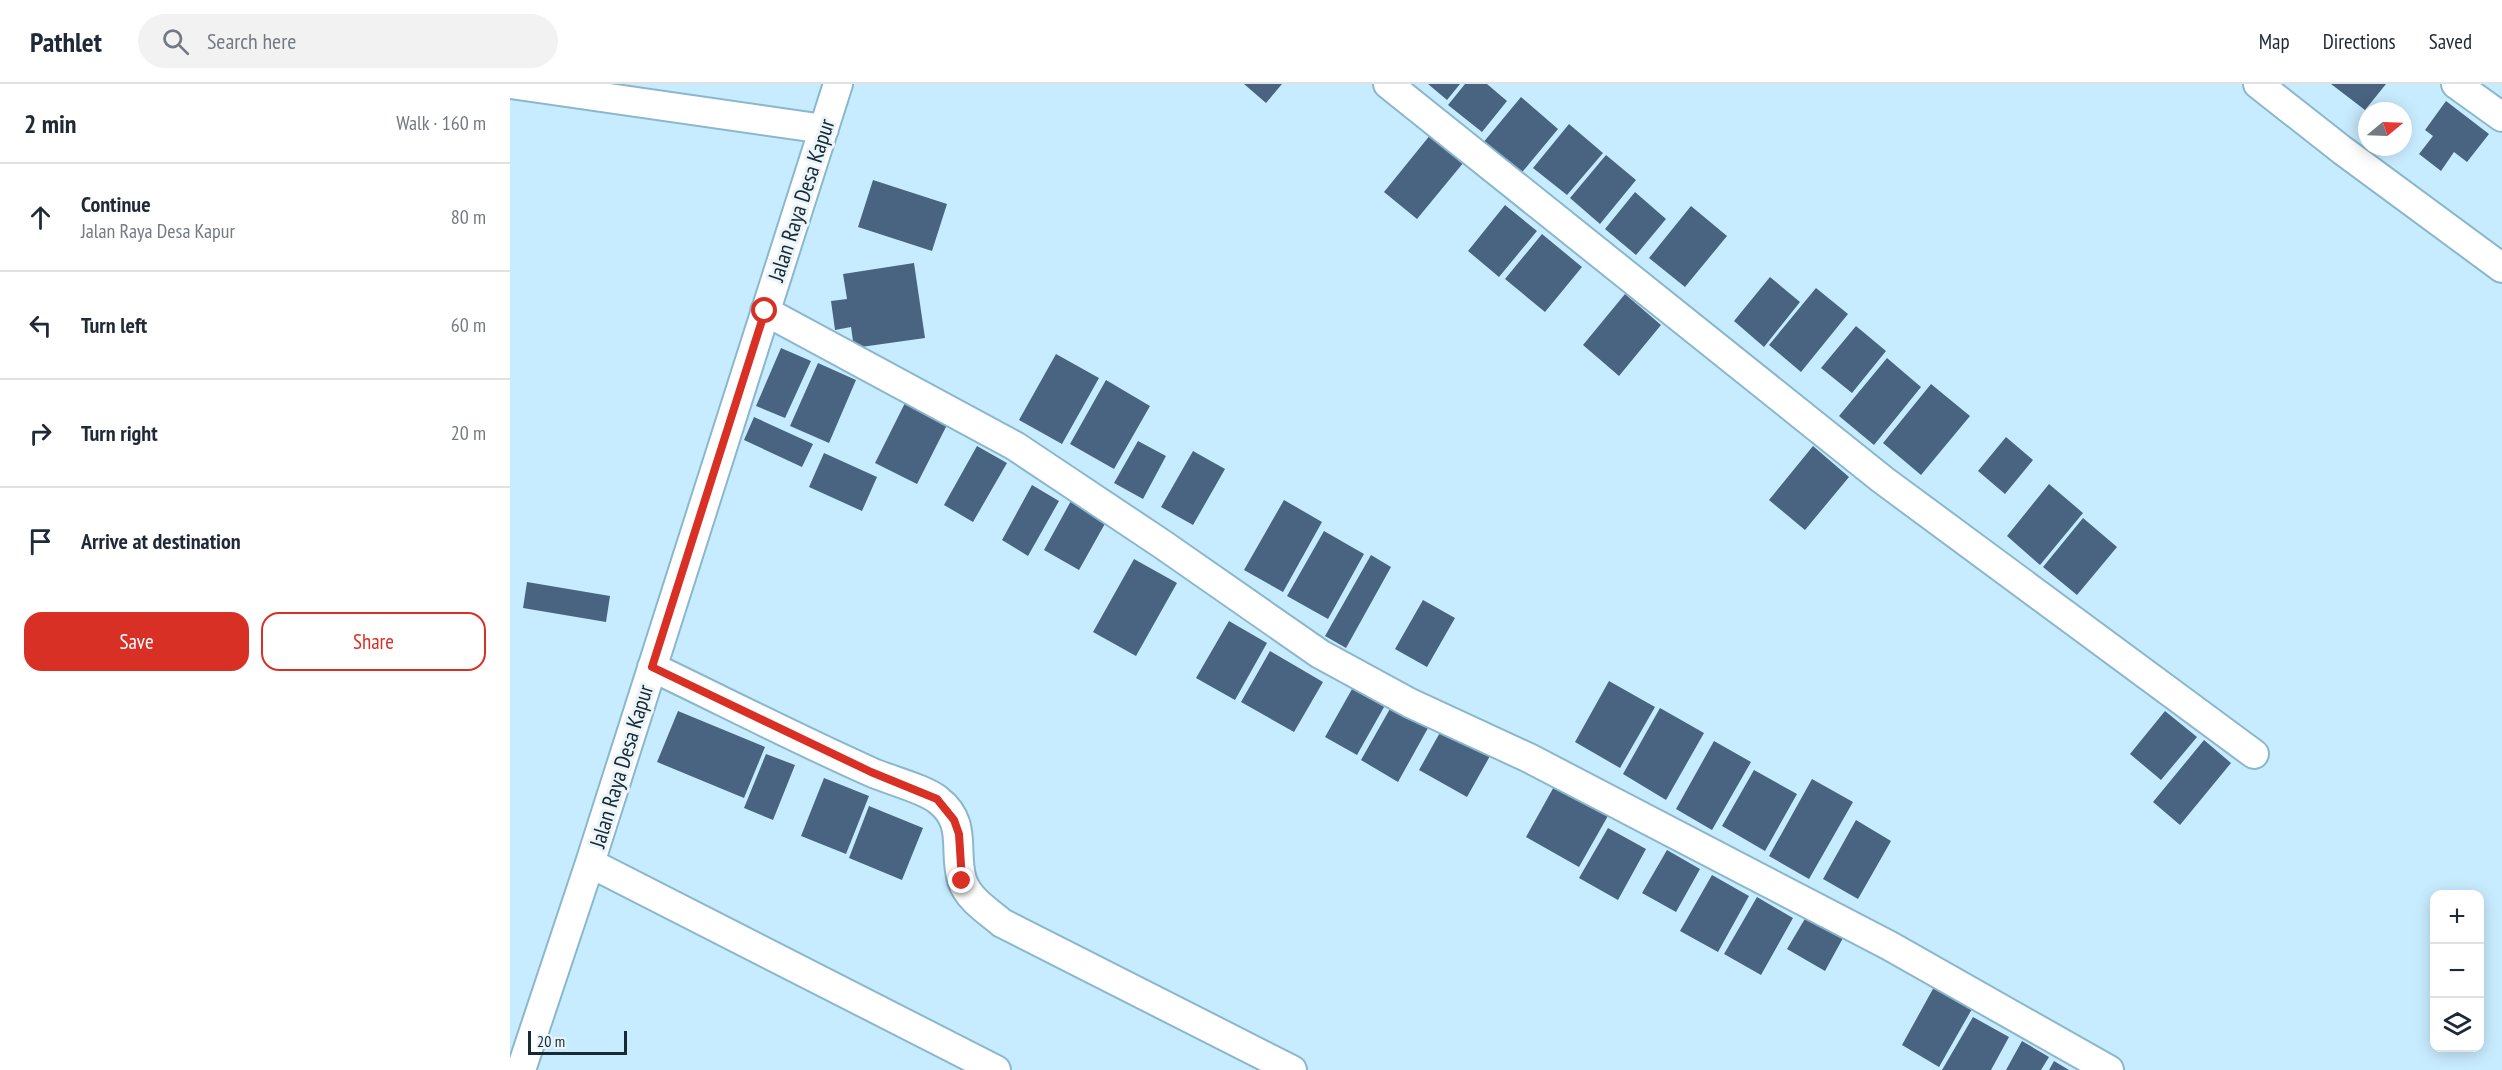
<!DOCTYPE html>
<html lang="en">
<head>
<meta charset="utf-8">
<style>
  body { margin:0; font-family:"PT Sans Narrow",sans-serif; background:#f2f2f3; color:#1f2937 }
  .controls { position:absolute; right:18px; bottom:18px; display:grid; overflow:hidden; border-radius:12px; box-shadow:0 3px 15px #0003 }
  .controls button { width:54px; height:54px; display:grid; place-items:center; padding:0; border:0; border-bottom:2px solid #e0e1e3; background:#fff; color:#1f2937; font:30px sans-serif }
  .compass { position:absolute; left:1848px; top:18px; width:54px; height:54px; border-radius:50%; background:#fff; box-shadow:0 3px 15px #0003; rotate:71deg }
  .scale { position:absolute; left:18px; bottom:15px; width:99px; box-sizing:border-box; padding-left:6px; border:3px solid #172932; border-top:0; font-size:16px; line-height:21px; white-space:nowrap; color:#172932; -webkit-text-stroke:4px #ebf4f9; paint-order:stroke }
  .stop { position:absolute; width:18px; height:18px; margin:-14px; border:4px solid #d93025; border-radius:50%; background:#fff }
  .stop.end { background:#d93025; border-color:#fff; box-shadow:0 2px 6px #0008 }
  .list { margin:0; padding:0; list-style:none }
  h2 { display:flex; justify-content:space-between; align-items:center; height:78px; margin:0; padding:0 24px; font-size:26px }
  h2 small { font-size:20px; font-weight:400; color:#747a83 }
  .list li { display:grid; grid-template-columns:39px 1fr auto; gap:18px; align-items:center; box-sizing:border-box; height:108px; padding:0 24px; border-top:2px solid #e0e1e3 }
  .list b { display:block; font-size:22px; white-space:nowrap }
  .list p { margin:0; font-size:20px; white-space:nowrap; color:#747a83 }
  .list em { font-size:20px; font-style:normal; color:#747a83 }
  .actions { display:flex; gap:12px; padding:18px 24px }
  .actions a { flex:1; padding:14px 0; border:2px solid #d93025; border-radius:18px; text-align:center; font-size:21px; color:#d93025 }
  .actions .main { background:#d93025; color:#fff }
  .icon { flex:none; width:33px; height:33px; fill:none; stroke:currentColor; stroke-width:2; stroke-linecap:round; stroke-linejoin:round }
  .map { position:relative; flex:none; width:1992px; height:986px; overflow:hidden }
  header { display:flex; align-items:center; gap:36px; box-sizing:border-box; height:84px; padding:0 30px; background:#fff; border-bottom:2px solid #e0e1e3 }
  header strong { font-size:28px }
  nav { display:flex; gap:33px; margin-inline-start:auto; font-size:21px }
  .search { width:420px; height:54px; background:#f2f2f3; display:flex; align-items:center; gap:15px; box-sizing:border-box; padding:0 21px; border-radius:33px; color:#747a83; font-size:22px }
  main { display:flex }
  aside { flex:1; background:#fff }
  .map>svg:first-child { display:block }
</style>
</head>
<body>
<header>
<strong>Pathlet</strong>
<div class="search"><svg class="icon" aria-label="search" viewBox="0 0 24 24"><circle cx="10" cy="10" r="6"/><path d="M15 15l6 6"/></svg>Search here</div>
<nav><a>Map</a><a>Directions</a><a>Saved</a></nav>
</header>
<main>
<aside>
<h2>2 min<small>Walk · 160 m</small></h2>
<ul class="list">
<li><svg class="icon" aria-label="ahead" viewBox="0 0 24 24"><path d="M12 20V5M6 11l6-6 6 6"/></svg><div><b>Continue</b><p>Jalan Raya Desa Kapur</p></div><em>80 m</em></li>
<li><svg class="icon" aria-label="left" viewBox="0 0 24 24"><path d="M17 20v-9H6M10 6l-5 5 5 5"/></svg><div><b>Turn left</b></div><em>60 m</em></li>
<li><svg class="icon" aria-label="right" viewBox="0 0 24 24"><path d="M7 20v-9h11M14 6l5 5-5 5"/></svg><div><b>Turn right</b></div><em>20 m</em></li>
<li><svg class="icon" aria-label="arrive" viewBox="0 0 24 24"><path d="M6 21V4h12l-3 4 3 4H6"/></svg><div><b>Arrive at destination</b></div></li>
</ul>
<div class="actions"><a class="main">Save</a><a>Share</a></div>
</aside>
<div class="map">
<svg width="1992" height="986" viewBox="0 0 1992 986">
  <rect width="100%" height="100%" fill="#c8ecff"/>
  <path fill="#496481" d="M734,0h38l-16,19z
    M918,0h32l-13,16z
    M955,0h22l20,17 -25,31 -34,-27z
    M1821,0h55l-21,26z
    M1011,13l37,32 -39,47 -37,-32z
    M1936,17l43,33 -22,28 -13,-10 -13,19 -22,-17 14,-18 -8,-6z
    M1059,40l34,29 -36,42 -34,-27z
    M921,50l33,28 -47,57 -33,-27z
    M1096,71l30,25 -36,44 -30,-26z
    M363,96l74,24 -15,47 -74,-24z
    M1125,108l31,27 -30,36 -31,-26z
    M995,121l32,26 -38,46 -31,-26z
    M1181,122l36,30 -42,51 -36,-29z
    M1032,150l40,33 -37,45 -40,-33z
    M404,179l11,75 -71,10 -3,-21 -16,3 -4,-29 16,-2 -4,-25z
    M1260,193l30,25 -36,45 -30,-26z
    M1306,204l32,26 -47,58 -32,-27z
    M1115,210l36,31 -42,51 -36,-31z
    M1346,242l30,25 -34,42 -31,-25z
    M271,264l30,13 -26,57 -29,-12z
    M546,270l43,24 -37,66 -43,-24z
    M1377,274l34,29 -47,58 -35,-29z
    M308,279l38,17 -27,63 -39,-17z
    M596,296l44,26 -36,63 -44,-25z
    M1421,300l39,32 -49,59 -38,-32z
    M396,317l42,22 -31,61 -42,-21z
    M244,333l59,27 -11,23 -58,-27z
    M1496,353l27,23 -28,34 -27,-23z
    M628,357l28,15 -23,43 -29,-16z
    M467,362l30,17 -34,59 -29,-17z
    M1303,362l36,31 -44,53 -36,-30z
    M683,367l32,18 -32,56 -32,-18z
    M314,369l53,24 -15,34 -53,-24z
    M1539,400l34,29 -43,52 -33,-29z
    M522,401l27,16 -31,55 -26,-16z
    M562,415l35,21 -28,50 -35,-20z
    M774,416l38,22 -39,70 -39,-22z
    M1573,434l34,29 -40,48 -34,-28z
    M814,447l40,23 -36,65 -41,-23z
    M861,471l20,12 -45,81 -21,-12z
    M624,475l43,24 -41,73 -43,-24z
    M17,498l83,14 -4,26 -83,-14z
    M913,516l32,18 -28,49 -32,-18z
    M719,537l38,22 -32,57 -39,-22z
    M760,567l53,31 -29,50 -53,-30z
    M1099,597l46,26 -35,61 -45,-26z
    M846,598l32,18 -31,55 -32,-18z
    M881,623l37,21 -30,54 -37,-22z
    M1150,624l44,25 -38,67 -43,-26z
    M168,627l87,36 -21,51 -87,-36z
    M1655,627l32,26 -36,43 -31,-26z
    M932,645l48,27 -23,41 -48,-27z
    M1694,656l27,23 -51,62 -27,-23z
    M1204,657l37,21 -39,68 -36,-21z
    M256,670l29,11 -22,55 -29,-12z
    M1244,686l43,24 -32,57 -43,-25z
    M314,694l45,18 -23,58 -45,-18z
    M1302,695l41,23 -44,77 -40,-23z
    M1046,699l53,31 -30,53 -53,-30z
    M359,722l54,22 -21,52 -53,-22z
    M1346,736l35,21 -33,58 -35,-20z
    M1098,744l38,21 -28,51 -39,-22z
    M1157,766l33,19 -24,43 -34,-19z
    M1202,791l37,21 -31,56 -38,-21z
    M1247,813l36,21 -32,57 -37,-21z
    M1296,833l37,21 -18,33 -38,-22z
    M1424,903l38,22 -33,58 -37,-22z
    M1463,933l36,20 -18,33h-49z
    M1512,957l27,16 -8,13h-35z
    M1544,977l15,9h-20z"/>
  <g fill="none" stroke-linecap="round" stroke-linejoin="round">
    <g stroke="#8bb7cd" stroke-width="32">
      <path id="street" d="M1,0l313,45
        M878,0l495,396 371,274
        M1748,0l84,66 160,118
        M1946,0l46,33
        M255,227l250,135 147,98 158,110 90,49 119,55 361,188 219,124
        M142,583c73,35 145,72 219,105 18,8 54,17 67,28 30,23 15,51 24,80 6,19 26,31 40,43l290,147
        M80,779l406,207
        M11,986l69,-207 248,-779"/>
    </g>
    <use href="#street" stroke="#fff" stroke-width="28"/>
  </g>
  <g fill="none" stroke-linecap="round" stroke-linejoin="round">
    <path stroke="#d93025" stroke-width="8" d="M255,227l-113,356 219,105 66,27 17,21 5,14 3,47"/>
  </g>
  <g text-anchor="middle" stroke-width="6" stroke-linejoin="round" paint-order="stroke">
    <g font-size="22" fill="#172932" stroke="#ebf4f9">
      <text transform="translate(291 116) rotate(-72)" y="8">Jalan Raya Desa Kapur</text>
      <text transform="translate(111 682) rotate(-73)" y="8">Jalan Raya Desa Kapur</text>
    </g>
  </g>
</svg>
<div class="controls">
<button>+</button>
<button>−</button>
<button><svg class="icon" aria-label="layers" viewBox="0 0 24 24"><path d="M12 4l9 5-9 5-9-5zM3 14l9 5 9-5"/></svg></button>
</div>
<svg class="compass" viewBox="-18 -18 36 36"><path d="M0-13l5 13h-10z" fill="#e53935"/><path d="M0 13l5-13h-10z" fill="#747a83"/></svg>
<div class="scale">20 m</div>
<div class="stop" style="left:255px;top:227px"></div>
<div class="stop end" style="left:452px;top:797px"></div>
</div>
</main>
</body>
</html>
